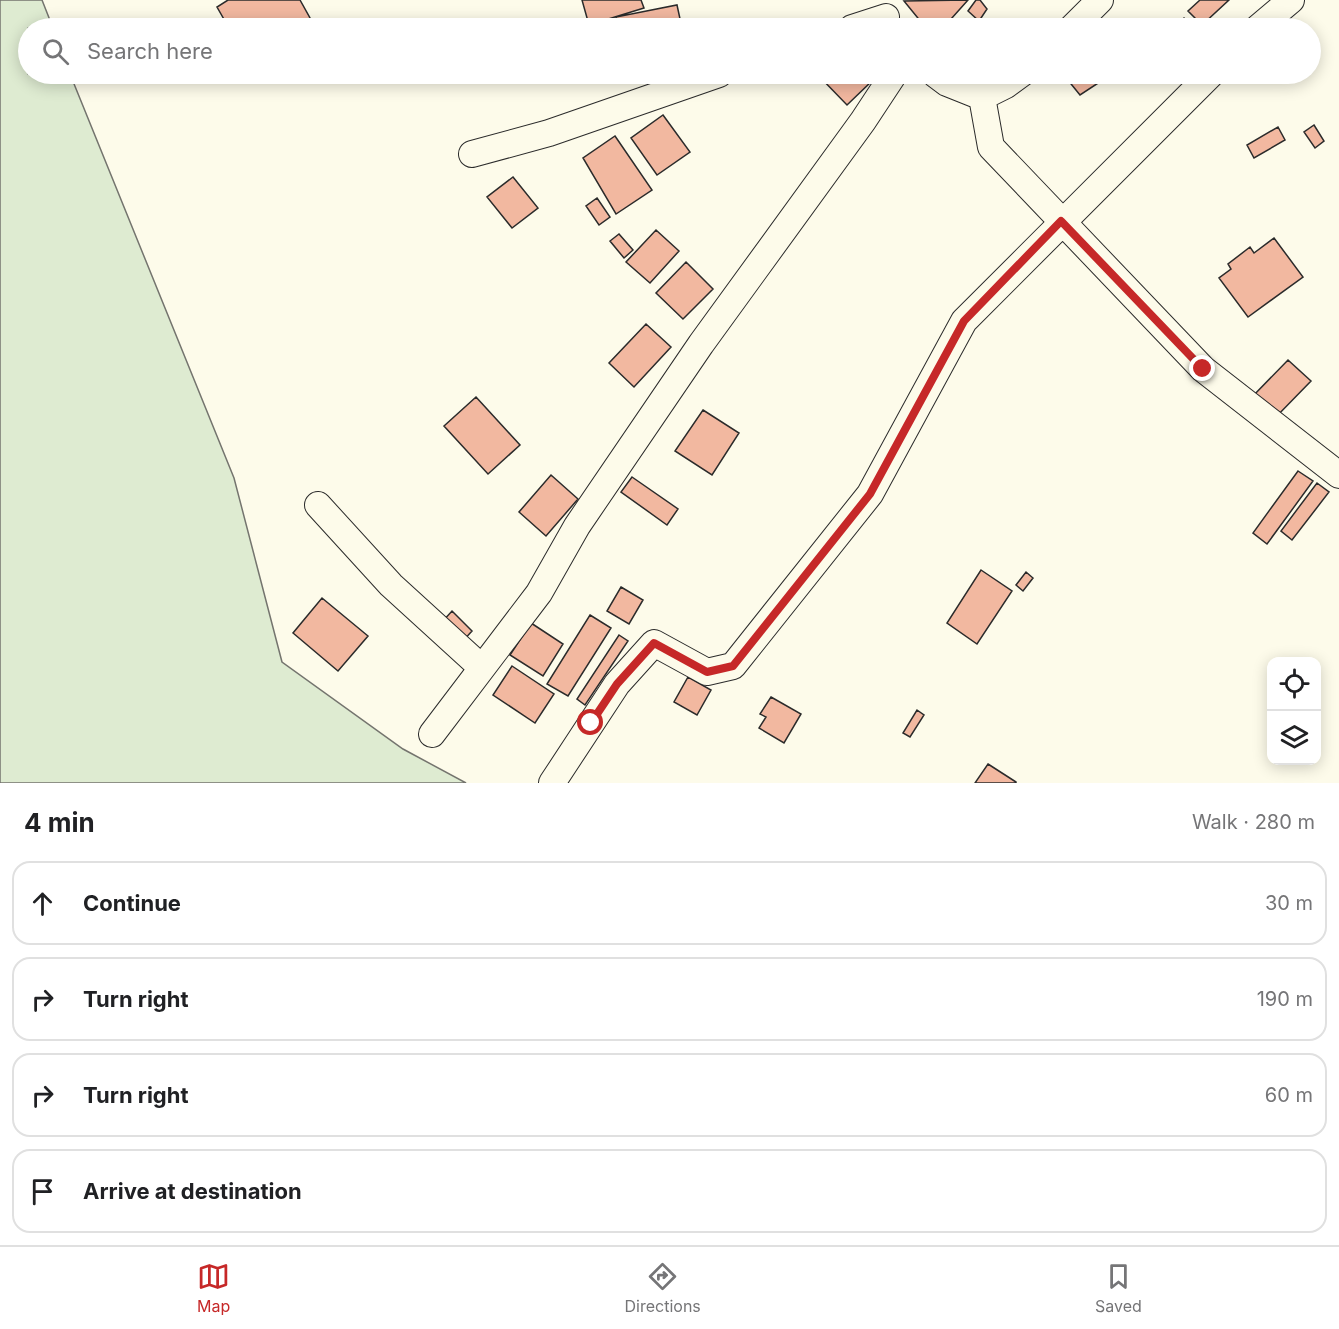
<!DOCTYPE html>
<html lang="en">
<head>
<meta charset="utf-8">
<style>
  body { margin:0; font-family:Inter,sans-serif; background:#f6f6f6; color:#202124 }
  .controls { position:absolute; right:18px; bottom:18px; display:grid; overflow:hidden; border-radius:12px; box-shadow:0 3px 15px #0003 }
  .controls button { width:54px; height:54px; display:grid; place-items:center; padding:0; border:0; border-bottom:2px solid #e0e0e0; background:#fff; color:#202124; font:30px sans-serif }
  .stop { position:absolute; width:18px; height:18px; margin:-14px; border:4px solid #c62828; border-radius:50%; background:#fff }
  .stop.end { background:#c62828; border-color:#fff; box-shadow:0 2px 6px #0008 }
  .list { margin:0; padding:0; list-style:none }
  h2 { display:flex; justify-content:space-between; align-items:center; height:78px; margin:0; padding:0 24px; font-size:26px }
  h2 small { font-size:20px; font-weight:400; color:#757577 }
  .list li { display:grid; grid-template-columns:39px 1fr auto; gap:18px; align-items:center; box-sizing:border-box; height:84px; margin:0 12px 12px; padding:0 12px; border:2px solid #e0e0e0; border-radius:18px }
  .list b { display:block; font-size:22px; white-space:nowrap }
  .list em { font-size:20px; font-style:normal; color:#757577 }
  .icon { flex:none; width:33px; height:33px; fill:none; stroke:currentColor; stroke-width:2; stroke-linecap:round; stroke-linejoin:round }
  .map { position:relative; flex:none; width:1339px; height:783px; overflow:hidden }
  .search { position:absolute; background:#fff; box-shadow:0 3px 15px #0003; left:18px; right:18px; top:18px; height:66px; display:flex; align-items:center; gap:15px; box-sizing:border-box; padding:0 21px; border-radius:33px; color:#757577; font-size:22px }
  .sheet { height:462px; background:#fff }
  nav { display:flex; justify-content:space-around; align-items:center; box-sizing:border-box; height:84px; border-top:2px solid #e0e0e0; background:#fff; font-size:16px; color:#757577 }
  nav a { display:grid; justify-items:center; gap:3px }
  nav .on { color:#c62828 }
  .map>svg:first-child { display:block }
</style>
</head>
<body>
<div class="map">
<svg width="1339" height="783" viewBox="0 0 1339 783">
  <rect width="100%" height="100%" fill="#fdfbea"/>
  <path fill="#deebd1" stroke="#74746e" stroke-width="1.5" d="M0,0h42l11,28h-25v46h42l164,404 48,184 121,87 63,34h-466z"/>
  <path fill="#f2b8a0" stroke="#2b2b2b" stroke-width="1.5" d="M228,0h72l10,18 -18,10h-63l-12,-21z
    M582,0h59l3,8 -55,17z
    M968,0l-25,28h-17l-22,-27z
    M976,0h4l7,9 -8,12 -11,-10z
    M1200,0h29l-27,25 -14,-14z
    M677,5l5,23h-63l-3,-11z
    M1184,18l9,10h-21z
    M817,74h51l6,5 -27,26z
    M1063,74h49l-32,21z
    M663,115l27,37 -33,23 -26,-37z
    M1314,125l10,16 -9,7 -11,-16z
    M1278,127l7,13 -31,18 -7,-13z
    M615,136l37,54 -36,24 -33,-56z
    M513,177l25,31 -26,20 -25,-31z
    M597,198l13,19 -11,8 -13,-19z
    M656,230l23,21 -29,32 -24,-21z
    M619,234l14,16 -9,8 -14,-17z
    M1274,238l29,39 -55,40 -29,-39 12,-9 -3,-5 22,-17 4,6z
    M686,262l27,27 -30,30 -27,-26z
    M646,324l25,23 -37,40 -25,-24z
    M1288,360l23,21 -37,38 -22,-22z
    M476,397l44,48 -32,29 -44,-48z
    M703,410l36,23 -27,42 -37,-24z
    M1298,471l15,10 -46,63 -14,-11z
    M551,475l27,24 -32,37 -27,-24z
    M632,477l46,32 -11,16 -46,-33z
    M1317,483l12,9 -37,48 -11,-9z
    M981,570l31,21 -35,53 -30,-21z
    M1026,572l7,6 -10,13 -7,-6z
    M621,587l22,13 -14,24 -22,-13z
    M322,598l46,38 -30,35 -45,-38z
    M452,611l20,20 -10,11 -20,-20z
    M590,615l21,13 -43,68 -21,-12z
    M531,623l32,21 -20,32 -33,-21z
    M619,635l9,6 -43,64 -8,-6z
    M512,666l42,28 -19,29 -42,-28z
    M688,677l23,13 -14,25 -23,-13z
    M771,697l30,17 -17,29 -25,-15 7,-11 -6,-3z
    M917,710l7,5 -14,22 -7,-4z
    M988,764l28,18v1h-41z"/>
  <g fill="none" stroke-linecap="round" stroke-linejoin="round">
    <g stroke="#2b2b2b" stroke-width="28">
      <path id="minor" d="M852,28l34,-11
        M1072,28l28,-28
        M1258,28l33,-28
        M935,74l12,9 35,14 24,-12 15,-11
        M982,97l9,50 212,222 136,106
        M472,154l77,-21 170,-59
        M318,505l73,80 91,83
        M432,734l107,-141 38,-67 124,-182 162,-223 31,-47
        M552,783l65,-99 37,-41 53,29 26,-6 137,-172 94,-173 247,-247"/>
    </g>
    <use href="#minor" stroke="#fdfbea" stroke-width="26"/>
  </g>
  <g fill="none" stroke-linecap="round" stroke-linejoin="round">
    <path stroke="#c62828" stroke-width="8" d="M591,723l26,-39 37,-41 53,29 26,-6 137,-172 94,-173 97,-100 142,148"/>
  </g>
</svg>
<div class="controls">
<button><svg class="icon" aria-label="locate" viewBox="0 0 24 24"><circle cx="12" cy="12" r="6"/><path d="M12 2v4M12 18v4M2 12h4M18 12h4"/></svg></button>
<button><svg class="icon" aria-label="layers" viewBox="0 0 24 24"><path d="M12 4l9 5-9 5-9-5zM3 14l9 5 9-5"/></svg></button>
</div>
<div class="stop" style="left:591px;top:723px"></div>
<div class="stop end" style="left:1203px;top:369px"></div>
<div class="search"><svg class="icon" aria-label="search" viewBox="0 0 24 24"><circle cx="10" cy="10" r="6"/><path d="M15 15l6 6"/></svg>Search here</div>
</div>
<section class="sheet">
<h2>4 min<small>Walk · 280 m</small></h2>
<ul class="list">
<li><svg class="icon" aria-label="ahead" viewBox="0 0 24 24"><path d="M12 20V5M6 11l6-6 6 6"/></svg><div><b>Continue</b></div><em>30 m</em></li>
<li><svg class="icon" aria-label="right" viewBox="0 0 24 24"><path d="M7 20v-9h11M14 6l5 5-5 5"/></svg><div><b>Turn right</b></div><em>190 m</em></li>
<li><svg class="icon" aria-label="right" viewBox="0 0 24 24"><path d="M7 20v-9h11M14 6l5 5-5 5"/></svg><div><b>Turn right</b></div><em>60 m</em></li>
<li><svg class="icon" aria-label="arrive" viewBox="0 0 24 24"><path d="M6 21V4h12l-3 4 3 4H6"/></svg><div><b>Arrive at destination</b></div></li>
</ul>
</section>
<nav>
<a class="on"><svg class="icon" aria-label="map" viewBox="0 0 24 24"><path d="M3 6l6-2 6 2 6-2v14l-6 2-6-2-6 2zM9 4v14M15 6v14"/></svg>Map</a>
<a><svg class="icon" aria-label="directions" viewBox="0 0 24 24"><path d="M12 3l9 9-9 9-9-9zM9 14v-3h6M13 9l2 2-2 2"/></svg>Directions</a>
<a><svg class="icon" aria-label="saved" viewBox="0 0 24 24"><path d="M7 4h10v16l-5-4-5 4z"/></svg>Saved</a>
</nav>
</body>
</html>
